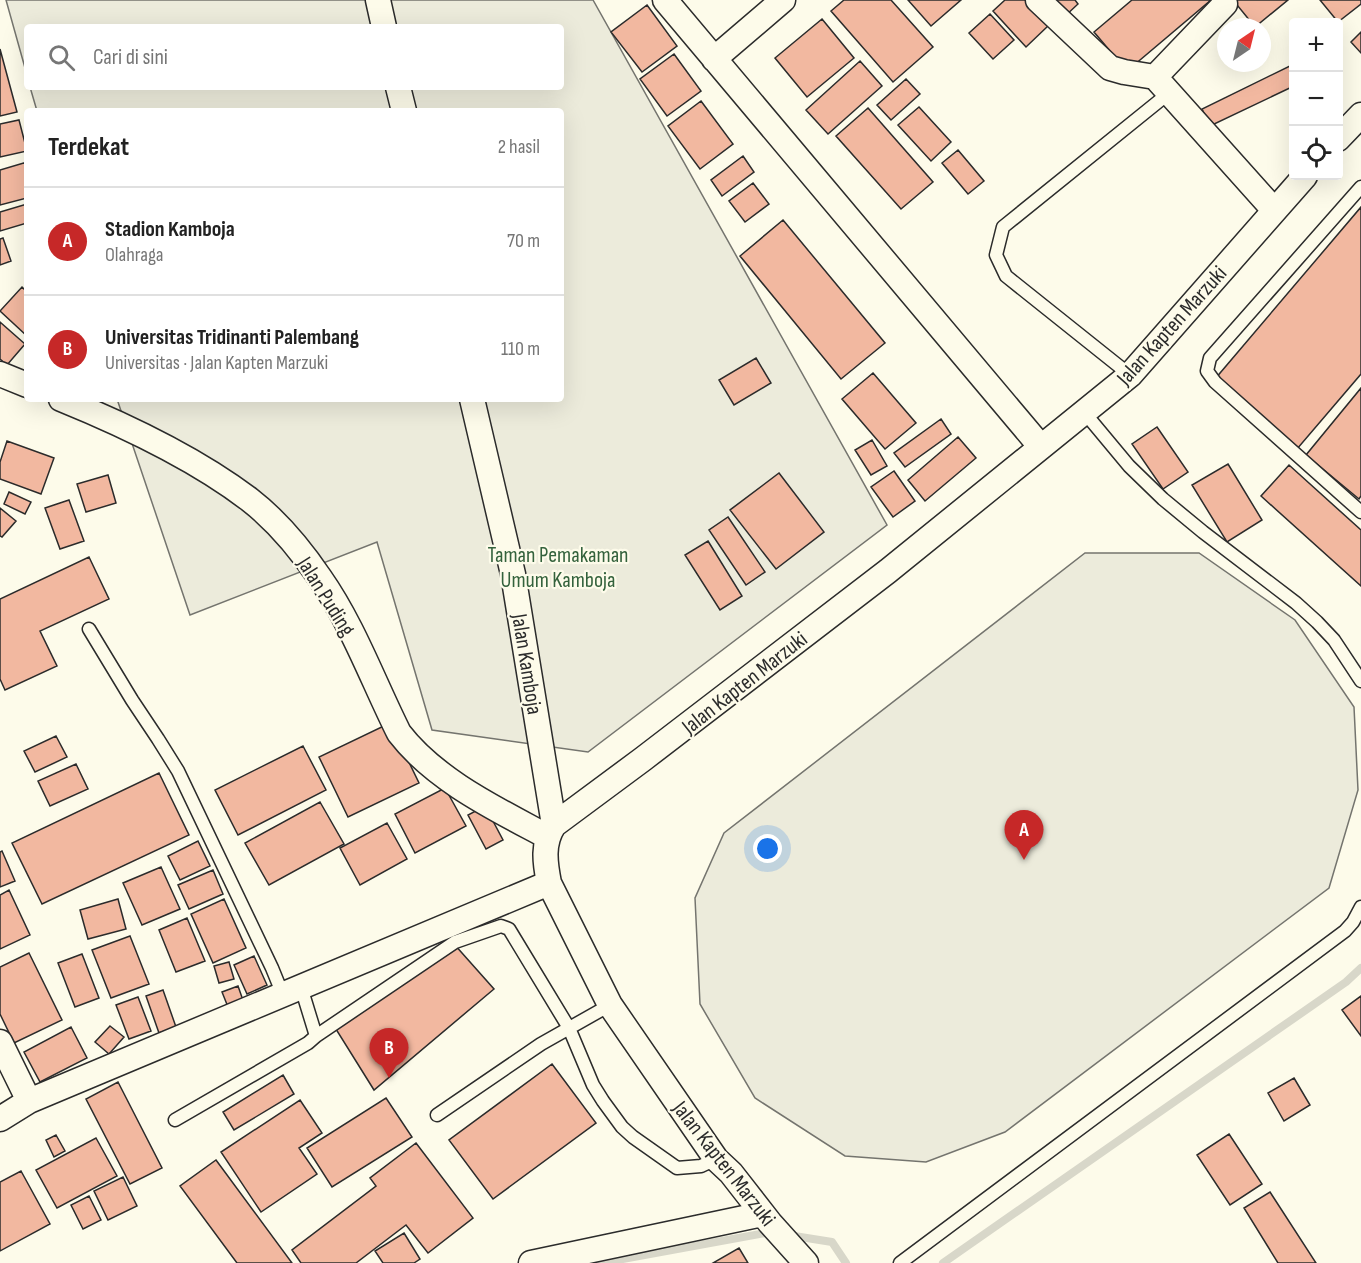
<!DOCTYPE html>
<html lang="id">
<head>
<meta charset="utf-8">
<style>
  body { margin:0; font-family:"Sofia Sans Condensed",sans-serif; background:#f2f2f2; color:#222 }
  .controls { position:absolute; right:18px; top:18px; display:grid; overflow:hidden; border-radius:6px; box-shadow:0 6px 24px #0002 }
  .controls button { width:54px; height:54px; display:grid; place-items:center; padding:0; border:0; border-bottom:2px solid #e0e0e0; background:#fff; color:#222; font:30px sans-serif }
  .compass { position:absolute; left:1217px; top:18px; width:54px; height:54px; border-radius:50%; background:#fff; box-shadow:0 6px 24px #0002; rotate:35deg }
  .you { position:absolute; left:768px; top:849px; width:21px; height:21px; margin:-15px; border:4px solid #fff; border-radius:50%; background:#1a73e8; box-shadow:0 0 0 9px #1a73e833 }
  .badge { display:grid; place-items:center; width:39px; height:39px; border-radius:50%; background:#c62828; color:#fff; font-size:20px; font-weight:700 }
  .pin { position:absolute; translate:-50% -50px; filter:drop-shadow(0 2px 3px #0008) }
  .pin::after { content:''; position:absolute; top:32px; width:21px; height:18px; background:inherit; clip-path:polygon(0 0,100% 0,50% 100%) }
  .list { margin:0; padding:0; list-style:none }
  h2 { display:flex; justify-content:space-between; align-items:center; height:78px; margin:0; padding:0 24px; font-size:26px }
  h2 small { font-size:20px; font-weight:400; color:#767676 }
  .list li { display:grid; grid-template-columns:39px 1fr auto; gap:18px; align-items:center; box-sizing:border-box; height:108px; padding:0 24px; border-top:2px solid #e0e0e0 }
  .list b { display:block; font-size:22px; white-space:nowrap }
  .list p { margin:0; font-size:20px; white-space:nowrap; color:#767676 }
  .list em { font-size:20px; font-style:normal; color:#767676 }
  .icon { flex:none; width:33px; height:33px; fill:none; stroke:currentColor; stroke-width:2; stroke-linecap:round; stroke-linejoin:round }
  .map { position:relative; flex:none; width:1361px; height:1263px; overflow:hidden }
  .search { position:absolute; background:#fff; box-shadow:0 6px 24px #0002; left:24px; top:24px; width:540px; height:66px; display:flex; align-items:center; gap:15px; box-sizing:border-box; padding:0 21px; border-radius:6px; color:#767676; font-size:22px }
  .panel { position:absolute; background:#fff; box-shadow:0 6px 24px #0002; left:24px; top:108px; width:540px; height:294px; border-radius:6px }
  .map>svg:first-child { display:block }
</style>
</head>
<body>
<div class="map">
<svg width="1361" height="1263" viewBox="0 0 1361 1263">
  <rect width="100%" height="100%" fill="#fdfbea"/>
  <path fill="#ecebdb" stroke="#74746e" stroke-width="1.5" d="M6,0h587l294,525 -299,227 -156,-22 -55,-188 -187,73 -73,-216h444v-288h-524l-7,-24h531v-60h-534v48z
    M1085,553h114l96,67 59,87 4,83 -29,98 -324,244 -79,30 -81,-6 -90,-58 -55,-94 -5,-106 29,-65z"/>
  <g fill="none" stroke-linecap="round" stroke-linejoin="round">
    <path stroke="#d8d7c9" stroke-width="8" d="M788,1235l44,7 14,21
      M601,1263l170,-31
      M943,1263l403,-281 15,-14"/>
  </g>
  <path fill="#f2b8a0" stroke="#2b2b2b" stroke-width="1.5" d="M844,0h47l42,47 -40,35 -62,-71z
    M908,0h53l-30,26z
    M1005,0h20l24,25 -23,22 -33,-36z
    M1047,0h28l3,4 -15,14z
    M1132,0h79l-84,71 -33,-39z
    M1233,0h55l-33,27z
    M1320,0h41v4l-23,18z
    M647,5l30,41 -35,26 -31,-40z
    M990,14l24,26 -21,19 -24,-26z
    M822,19l32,39 -47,39 -32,-39z
    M1361,32v21l-10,-11z
    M0,49l17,63 -17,4z
    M674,54l27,37 -34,25 -27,-37z
    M860,61l22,25 -54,48 -22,-24z
    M1294,64v22l-84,40 -8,-17z
    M906,79l14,15 -29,26 -14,-15z
    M701,101l32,43 -33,25 -32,-43z
    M919,107l32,35 -20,19 -33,-36z
    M868,108l65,74 -32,27 -65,-73z
    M19,120l8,31 -27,6v-33z
    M958,150l26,31 -16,13 -26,-31z
    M743,156l11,16 -32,24 -11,-16z
    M27,162v36l-27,7v-35z
    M753,183l16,21 -24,18 -16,-21z
    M27,204v19l-27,8v-19z
    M1361,207v167l-64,75 -82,-70z
    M783,220l102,123 -44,36 -101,-123z
    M3,238l8,23 -11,4v-26z
    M22,287l5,5v44l-27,-25z
    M0,322l25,22 -18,21 -7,-6z
    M756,358l15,25 -37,22 -15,-25z
    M873,373l43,50 -31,26 -43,-50z
    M1361,388v108l-2,3 -53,-44z
    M941,419l10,15 -46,33 -11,-14z
    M1157,427l31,45 -25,17 -31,-45z
    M958,437l18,21 -51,43 -17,-21z
    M872,440l15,26 -16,9 -16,-25z
    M7,441l47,17 -13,36 -41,-15v-17z
    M1228,464l34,56 -35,22 -35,-57z
    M1289,465l72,65v56l-100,-90z
    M894,471l21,30 -22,16 -22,-30z
    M779,473l45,59 -48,37 -46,-59z
    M108,475l8,28 -30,9 -9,-28z
    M9,492l22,10 -6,12 -21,-10z
    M69,500l15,41 -24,8 -15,-41z
    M0,508l16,13 -14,16 -2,-1z
    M728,517l37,55 -19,13 -37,-55z
    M708,541l34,55 -22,14 -35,-55z
    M89,557l20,42 -69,32 17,35 -52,24 -5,-11v-80z
    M390,723l29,60 -71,34 -29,-60z
    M56,736l11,21 -32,15 -11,-21z
    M303,746l23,44 -88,45 -23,-45z
    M76,764l12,25 -38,17 -12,-25z
    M159,773l30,62 -147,69 -30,-61z
    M445,788l21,38 -51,27 -20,-39z
    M320,802l24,42 -75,41 -24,-42z
    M485,806l18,34 -17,9 -18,-34z
    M387,823l20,36 -47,26 -20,-37z
    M198,841l12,25 -30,14 -12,-24z
    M2,851l13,30 -15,6v-35z
    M161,867l19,42 -38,16 -19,-42z
    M213,870l10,24 -34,15 -11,-24z
    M9,890l21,45 -30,14v-54z
    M118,899l8,30 -38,10 -8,-29z
    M224,899l22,49 -33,15 -22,-49z
    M187,918l18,43 -29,11 -17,-42z
    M130,936l19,48 -38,14 -19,-48z
    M454,944l40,45 -120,101 -40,-64z
    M29,953l33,67 -48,23 -14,-29v-47z
    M82,954l17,44 -24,9 -17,-44z
    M254,956l13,29 -20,9 -13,-29z
    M229,962l5,17 -15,4 -5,-17z
    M238,986l7,20 -15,6 -8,-20z
    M163,990l13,37 -17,6 -13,-37z
    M1361,996v40l-19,-26z
    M138,997l13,34 -22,8 -13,-34z
    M110,1026l14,11 -15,17 -14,-12z
    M71,1027l16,31 -47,24 -16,-30z
    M552,1064l44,59 -103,76 -44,-59z
    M283,1075l11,19 -60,36 -11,-18z
    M1294,1078l16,27 -26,16 -16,-28z
    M118,1082l44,86 -32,16 -44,-85z
    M386,1098l26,39 -80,50 -25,-39z
    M300,1100l22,33 -23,15 18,26 -56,38 -40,-60z
    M1229,1134l33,50 -32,21 -33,-50z
    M56,1135l9,16 -11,6 -8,-17z
    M96,1138l21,38 -60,32 -21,-38z
    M416,1143l57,75 -45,35 -22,-28 -50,38h-55l-9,-13 84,-64 -6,-8z
    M216,1160l76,103h-55l-57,-77z
    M21,1171l29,53 -50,27v-69z
    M123,1177l14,29 -29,14 -14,-29z
    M1270,1192l46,71h-38l-34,-55z
    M89,1196l12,24 -18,9 -12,-24z
    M404,1233l16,26 -6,4h-31l-8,-12z
    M739,1248l9,15h-35z"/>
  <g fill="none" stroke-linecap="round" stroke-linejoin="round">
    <g stroke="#2b2b2b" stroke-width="15">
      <path id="service" d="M1361,187l-151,171 -3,13 8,11 146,130
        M1130,375l-124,-99 -10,-21 7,-28 166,-134
        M1084,412l45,54 34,33 40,33 93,71 21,19 17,18 27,41
        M89,629l43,71 26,39 20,32 94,197 11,27
        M316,1036l139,-94 46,-16 8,3 60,99 24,57 10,16 19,26 11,10 44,31 24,-2 15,-7
        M437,1115l104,-71 69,-39
        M175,1120l133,-77 8,-7 -15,-49
        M900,1263l445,-332 8,-9 8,-15"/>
    </g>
    <g stroke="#2b2b2b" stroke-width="27">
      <path id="minor" d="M378,0l6,27
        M665,0l376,447
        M1038,0l72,68 14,4 31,5 119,133
        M714,59l69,-59
        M1155,77l70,-73
        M398,87l6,24
        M1338,139l23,-24
        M0,374l27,11
        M61,399c64,26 134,59 189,101 27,21 51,50 70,78 33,47 53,103 79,155 36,47 97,76 149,104
        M472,399l41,175 41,251
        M0,1042l29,59
        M0,1119l29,-18 520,-218
        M531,1263l232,-49
        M806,1263l-36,-40 -39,-50 -15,-14 -106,-154 -61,-122c-4,-20 -7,-40 5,-58l89,-66 245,-188 242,-196 175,-199"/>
    </g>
    <use href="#service" stroke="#fdfbea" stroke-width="12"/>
    <use href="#minor" stroke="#fdfbea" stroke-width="24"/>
  </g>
  <g text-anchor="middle" stroke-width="4.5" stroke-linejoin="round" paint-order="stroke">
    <g font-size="22" fill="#2b2b2b" stroke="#fdfbea">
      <text transform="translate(1171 325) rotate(-48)" y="8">Jalan Kapten Marzuki</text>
      <text transform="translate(327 596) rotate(58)" y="8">Jalan Puding</text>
      <text transform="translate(528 664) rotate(81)" y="8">Jalan Kamboja</text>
      <text transform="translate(744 682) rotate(-38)" y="8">Jalan Kapten Marzuki</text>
      <text transform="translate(725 1163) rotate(52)" y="8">Jalan Kapten Marzuki</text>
    </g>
    <g font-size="22" fill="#34623c" stroke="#fdfbea">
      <text x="558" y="562">Taman Pemakaman<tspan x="558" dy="25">Umum Kamboja</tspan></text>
    </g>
  </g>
</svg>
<div class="controls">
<button>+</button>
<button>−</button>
<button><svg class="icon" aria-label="locate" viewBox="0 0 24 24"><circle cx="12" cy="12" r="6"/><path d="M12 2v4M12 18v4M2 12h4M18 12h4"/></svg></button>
</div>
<svg class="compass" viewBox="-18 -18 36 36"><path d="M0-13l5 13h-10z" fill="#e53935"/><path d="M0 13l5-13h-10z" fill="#767676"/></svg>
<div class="you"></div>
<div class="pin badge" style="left:1024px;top:860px">A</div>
<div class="pin badge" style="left:389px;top:1078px">B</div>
<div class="search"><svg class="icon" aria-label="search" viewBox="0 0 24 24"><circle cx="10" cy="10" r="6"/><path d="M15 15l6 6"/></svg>Cari di sini</div>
<section class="panel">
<h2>Terdekat<small>2 hasil</small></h2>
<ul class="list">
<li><span class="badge">A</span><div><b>Stadion Kamboja</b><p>Olahraga</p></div><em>70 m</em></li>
<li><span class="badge">B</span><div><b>Universitas Tridinanti Palembang</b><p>Universitas · Jalan Kapten Marzuki</p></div><em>110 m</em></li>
</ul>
</section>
</div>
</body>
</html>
